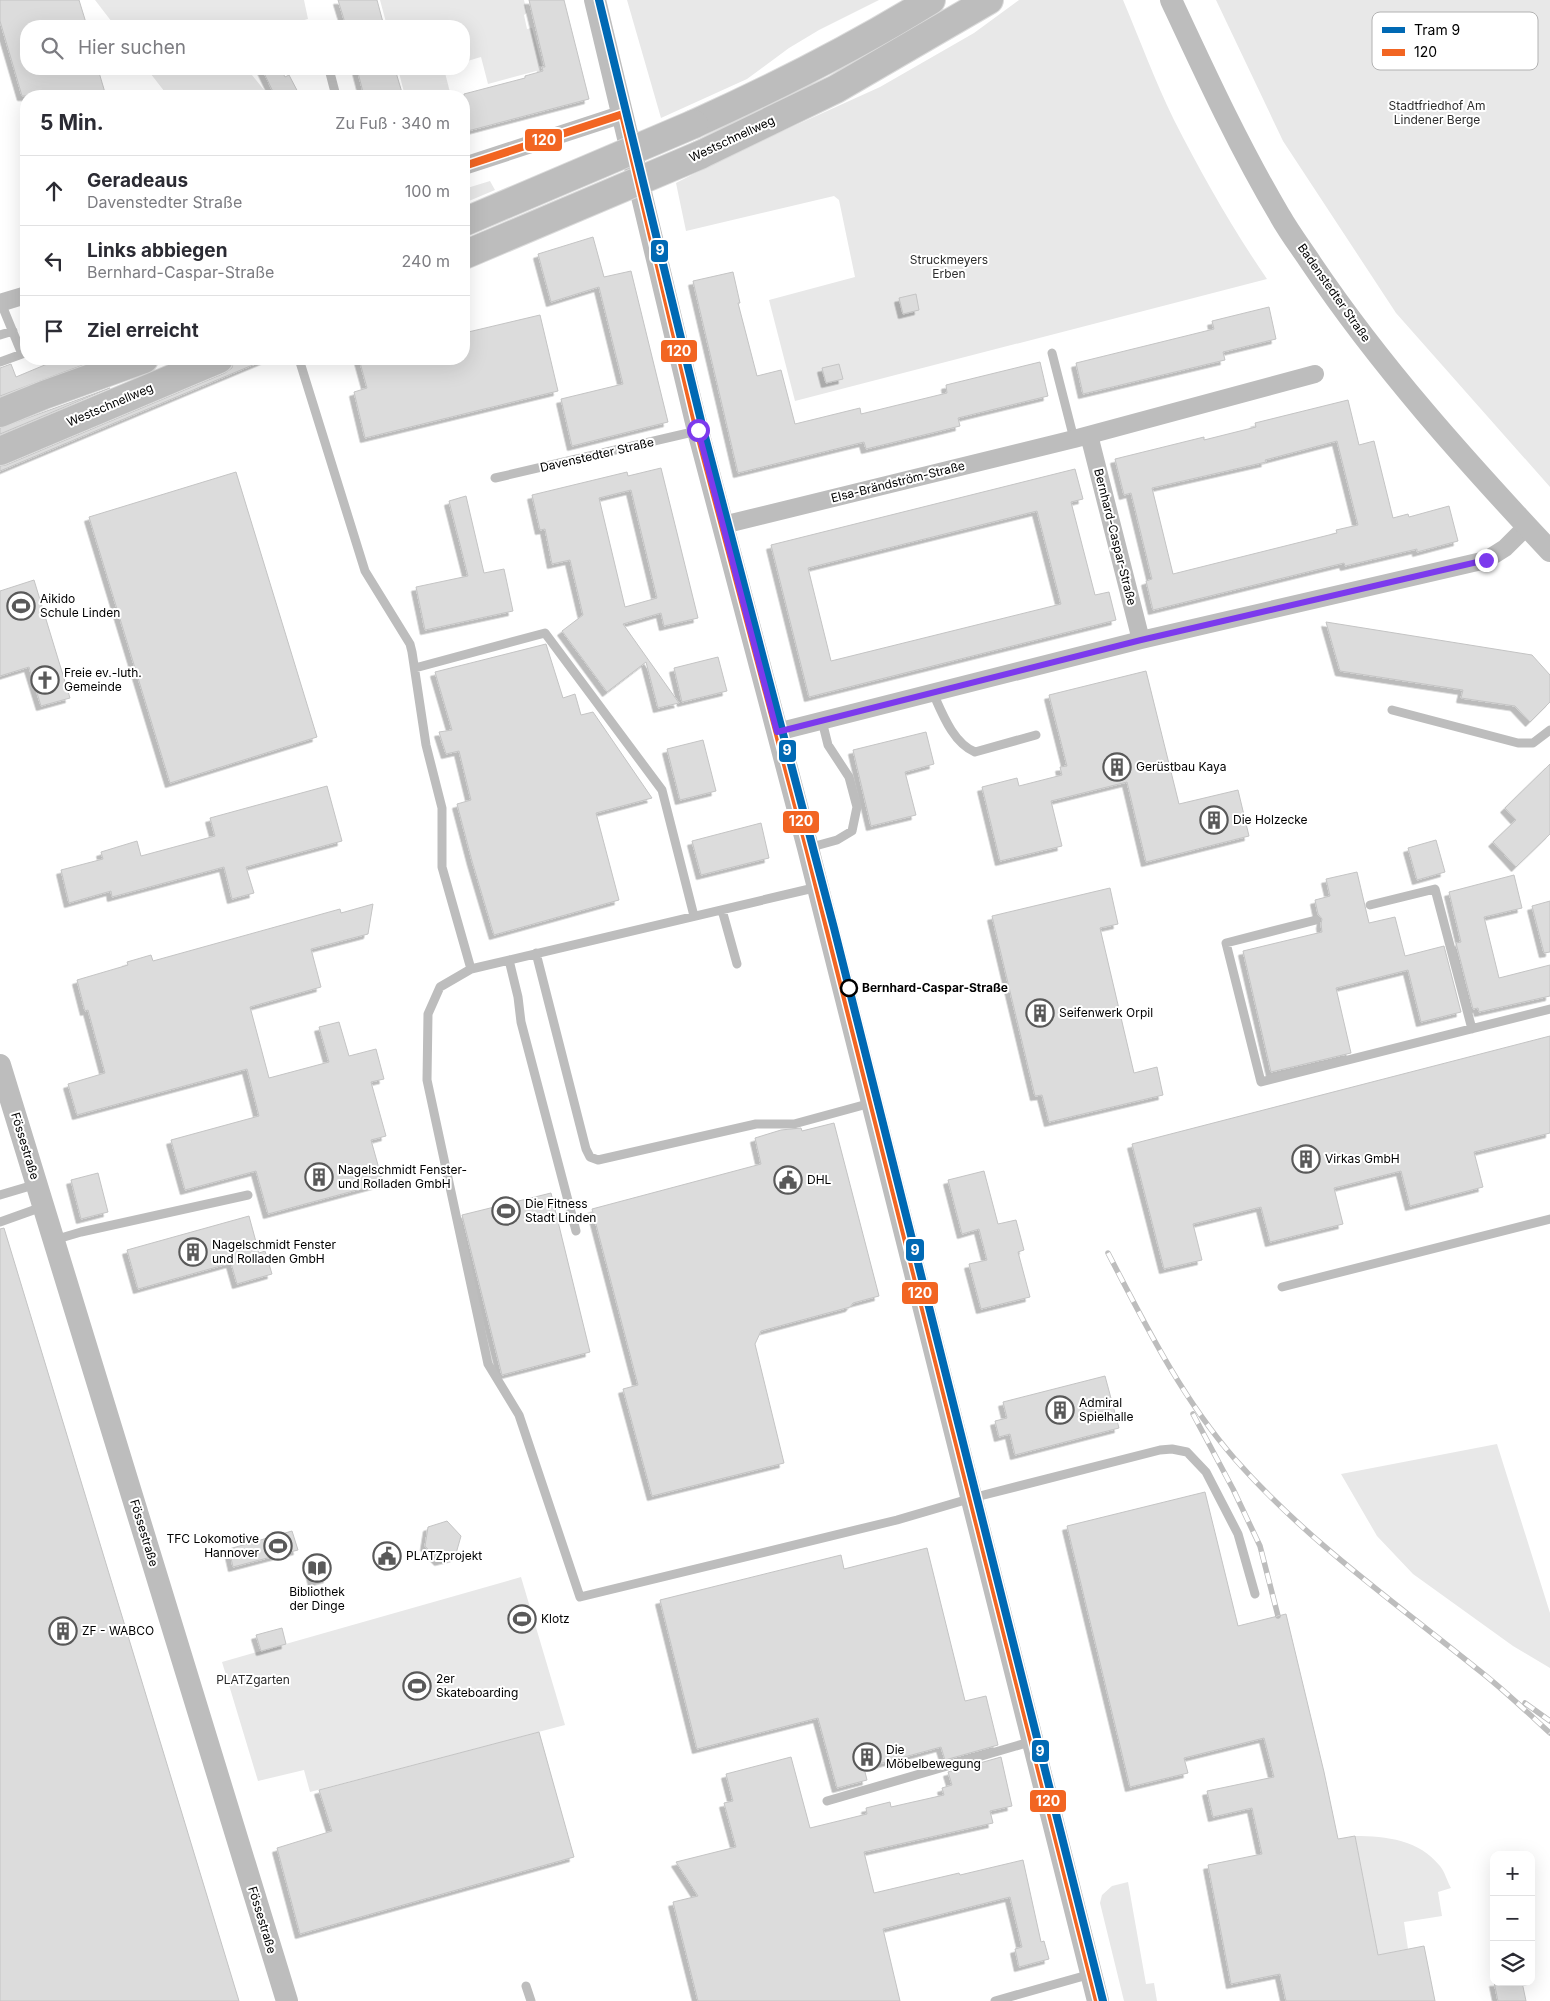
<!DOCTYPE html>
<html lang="de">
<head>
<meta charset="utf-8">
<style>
  body { margin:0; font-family:Inter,sans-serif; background:#f7f7f7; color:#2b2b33 }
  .controls { position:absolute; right:15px; bottom:15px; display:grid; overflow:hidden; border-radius:10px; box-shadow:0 5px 20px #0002 }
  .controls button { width:45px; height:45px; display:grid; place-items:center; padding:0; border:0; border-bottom:1px solid #e1e1e2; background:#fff; color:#2b2b33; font:25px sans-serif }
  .stop { position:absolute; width:15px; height:15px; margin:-11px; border:4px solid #7c3aed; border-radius:50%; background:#fff }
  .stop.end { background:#7c3aed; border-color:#fff; box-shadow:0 1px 5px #0008 }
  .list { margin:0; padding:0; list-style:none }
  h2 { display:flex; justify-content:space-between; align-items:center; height:65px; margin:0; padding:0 20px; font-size:21px }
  h2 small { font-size:16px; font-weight:400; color:#7c7c81 }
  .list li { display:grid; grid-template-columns:32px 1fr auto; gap:15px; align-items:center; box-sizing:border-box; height:70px; padding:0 20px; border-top:1px solid #e1e1e2 }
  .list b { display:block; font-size:19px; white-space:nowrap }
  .list p { margin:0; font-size:16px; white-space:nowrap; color:#7c7c81 }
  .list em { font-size:16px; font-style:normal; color:#7c7c81 }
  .icon { flex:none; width:28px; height:28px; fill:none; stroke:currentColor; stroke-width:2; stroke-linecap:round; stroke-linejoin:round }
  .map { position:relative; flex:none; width:1550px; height:2001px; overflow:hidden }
  .search { position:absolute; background:#fff; box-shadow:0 5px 20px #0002; left:20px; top:20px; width:450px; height:55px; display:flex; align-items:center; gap:12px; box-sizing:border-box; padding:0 18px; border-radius:20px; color:#7c7c81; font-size:19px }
  .panel { position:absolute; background:#fff; box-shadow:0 5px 20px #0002; left:20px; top:90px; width:450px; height:275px; border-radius:20px }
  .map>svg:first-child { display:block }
</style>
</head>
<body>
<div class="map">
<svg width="1550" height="2001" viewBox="0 0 1550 2001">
  <defs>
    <filter id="shadow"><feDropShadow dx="-4.5" dy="4.5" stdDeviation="0" flood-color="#0004"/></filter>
  </defs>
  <rect width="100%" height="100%" fill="#fff"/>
  <path fill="#e8e8e8" d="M95,0h209l4,19 -26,7h-167z
    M380,0h144l3,13 -3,2 3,14 5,-1 10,38h-3l1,4 -52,14 -7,-27 -17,5v-36h-77z
    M627,0h252l-60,30 -30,18 -42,31 -86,39z
    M1019,0h104c17,40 32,81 51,120 28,55 58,108 93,159l-472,122 -26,-101 86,-23 -16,-77 -5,-4 -148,35 -10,-48 52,-27 152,-69 94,-54z
    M1216,0h334v487l-154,-174 -113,-172z
    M147,69h100l22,27h-101z
    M398,69h46l7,27h-46z
    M490,181l5,9 -31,13v-14z
    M1497,1444l53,169v55l-37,-22 -100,-72 -36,-38 -36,-62z
    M521,1577l44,148 -255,67 -6,-22 -46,11 -36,-119z
    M1355,1836c32,0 64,4 85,30 5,6 7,15 11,22l-13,4 4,24 -38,6 4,27 -30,6z
    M1128,1882l18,102 8,-1 3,18h-33l-24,-98 2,-8 10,-9z"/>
  <path fill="#dcdcdc" stroke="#c4c4c4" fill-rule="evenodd" filter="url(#shadow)" d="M0,0h79l8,26h-61v43h72l8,27h-84l-22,-75z
    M338,0h39l7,26h-38z
    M529,0h35l25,99 -125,33v-38l61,-16v-2l18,-5 -1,-4h3z
    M262,69h19l4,8 4,-2 11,21h-25z
    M357,69h38l8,27h-39z
    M593,237l11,40 27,-6 37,151 -96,24 -11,-47 62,-15 -24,-97 -48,15 -13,-48z
    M733,272l7,31h-2l19,73 24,-6 14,54 65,-16 1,6 86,-21 -1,-8 94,-23 8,34 -90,22 2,8 -24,6 -70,17 -2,-7 -126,31 -45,-192z
    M916,294l3,16 -16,4 -4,-16z
    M1269,307l7,32 -53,13 2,8 -142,34 -7,-31 138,-34 -2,-8z
    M540,315l18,76 -193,47 -11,-46 13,-4 -8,-29h105v-26z
    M59,359h40l-99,37v-28l11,-4 5,13z
    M234,359h33l-267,112v-5l6,-1 219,-92 7,-5z
    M839,364l4,15 -17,4 -4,-15z
    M110,388l-110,46v-6z
    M1348,400l11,45 15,-4 19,77 15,-4 1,3 40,-11 9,35 -41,11v-3l-72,17 -1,-3 -191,47 -7,-29 6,-2 -21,-86 -7,2 -9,-36 89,-22v3l52,-13 -1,-4zM1337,441l21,84 -22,5 1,3 -164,41 -21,-86 114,-26 -1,-2z
    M661,468l37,150 -34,8 -3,-13 -38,11 56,79 -21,5 -12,-46 -39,30 -45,-61 21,-16 -13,-55 -18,4 -7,-35 -5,1 -8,-35 95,-23 1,4zM631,490l26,108 -32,9 -26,-109z
    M1075,469l8,30 -12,3 24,93 14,-3 7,28 -307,77 -38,-152zM1037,511l24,93 -230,57 -23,-93z
    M236,472l81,265 -147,46 -81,-266z
    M466,496l18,77 20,-4 9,42 -88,19 -9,-43 52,-11 -19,-75z
    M34,580l36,118 -29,8 -12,-39 -29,9v-85z
    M1326,622l206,33 18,20v27l-20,20 -15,-16 -54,-8 2,-8 -123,-19z
    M546,644l17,54 12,-4 6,21 12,-3 59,86 -56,15 23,87 -125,35 -22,-74 -15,-57 14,-4 -12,-49 -13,3 -7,-22 13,-2 -17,-58z
    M718,657l9,34 -45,11 -8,-34z
    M1146,671l33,133 59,-14 11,46 -103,26 -19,-80 -76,19 11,45 -62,15 -18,-74 35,-9 2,8 43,-11 -2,-8 7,-1 -18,-71z
    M926,732l8,32 -29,8 11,43 -45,11 -18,-76z
    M703,740l13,51 -36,9 -13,-51z
    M1550,764v70l-34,33 -23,-25 23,-22 -11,-12z
    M327,786l15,55 -96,26 8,26 -22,6 -8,-32 -112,30 -1,-6 -42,12 -8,-33 42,-11 -2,-7 36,-11 4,15 74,-20 -5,-18z
    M761,823l8,35 -68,17 -9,-34z
    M1436,840l9,32 -28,8 -9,-32z
    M1357,872l12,51 26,-6 10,39 39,-10 17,66 -40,10 -13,-52 -72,18 15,65 -80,19 -28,-121 79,-19 -1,-8 1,-5 -4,-5 -3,-14 15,-4 -4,-17z
    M1514,875l8,33 -38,9 15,61 51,-13v31l-71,16 -1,-4 -5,1 -17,-66 5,-1 -12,-50z
    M1110,888l8,36 -18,4 34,145 23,-6 6,28 -114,27 -7,-27 -7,1 -43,-180z
    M1550,901v51l-6,1 -12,-47z
    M373,904l-5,30 -57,15 10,38 -71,20 19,71 60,-16 -10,-35 20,-5 10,34 27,-7 8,30 -13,3 15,54 -15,4 12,43 -115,31 -12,-43 -71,19 -14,-50 88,-24 -12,-47 -170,46 -9,-31 37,-11 -17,-63 -3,1 -8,-31 51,-15 -1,-3 24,-7 2,6 187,-52 1,4z
    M1550,1036v97l-76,19 9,35 -73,19 -9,-35 -67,17 9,36 -73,18 -9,-35 -68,17 9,36 -38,9 -32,-125z
    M834,1123l45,173 -26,7 -3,4 -89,24 -6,13 29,119 -132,33 -29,-107 15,-4 -46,-176 169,-45 -6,-26 26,-8 20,-2 1,3z
    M984,1171l14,53 18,-4 8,30 -6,2 12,45 -49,12 -12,-45 18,-4 -8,-31 -17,5 -14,-54z
    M98,1173l10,39 -27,7 -10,-39z
    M551,1193l39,159 -88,23 -40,-160z
    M249,1216l10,37 6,-2 7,23 -35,10 -6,-21 -93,26 -11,-39z
    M4,1228l235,773h-239v-772z
    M1105,1376l14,52 -104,27 -5,-21 -11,3 -4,-16 12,-3 -4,-16z
    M1205,1492l33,134 48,-12 38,158 14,67 17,-3 23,119 46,-9 11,55h-149l-6,-27 -49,10 -23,-119 54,-11 -10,-46 -39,9 -6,-26 67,-14 -10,-39 -80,20 4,15 -58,14 -63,-261z
    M447,1521l14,15 -6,21 -16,4 -14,-15 3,-19z
    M292,1531l6,19 -65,17 -4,-18z
    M927,1548l38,153 21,-5 12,49 -53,15 -4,-13 -77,21 3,12 -30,8 -19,-70 -121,31 -37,-149 181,-45 3,14z
    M322,1554l6,24 -15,4 -6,-24z
    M282,1628l4,16 -25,7 -5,-16z
    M539,1732l35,125 -274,77 -23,-86 55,-17 -13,-41z
    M791,1757l19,71 57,-14 -1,-6 24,-6 1,5 53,-12 -2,-7 10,-3 -4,-13 53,-15 11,49 -22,5 3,12 -129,29 10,41 85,-20 1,2 63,-15 18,82 3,-1 5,18 -30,8 -4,-18 7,-2 -12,-50 -127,32 17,72h-202l-25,-99 25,-6 -22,-34 60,-15 -12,-44 9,-2 -7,-27z
    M1494,1982h28l4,19h-28z"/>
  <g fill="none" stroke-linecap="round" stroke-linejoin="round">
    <g stroke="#dbdbdb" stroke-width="30">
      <path id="trunk" d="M694,124c82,-37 161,-77 237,-124
        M700,155l136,-66 153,-89
        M0,413l44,-18 100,-36
        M0,451l219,-92"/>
    </g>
    <path stroke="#bdbdbd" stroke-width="9" d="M329,69l7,27
      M0,335l13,-4
      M1052,353l22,86
      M299,359l66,212 45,73 2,8 14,93 16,63v59l29,102 -31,18 -12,27 -1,66 61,284 31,51 61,182 317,-77 75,-22 188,-48 12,-1 15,3 19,20 32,62 17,60
      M0,362l22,-8 -21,-51
      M495,478l202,-47
      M415,668l130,-35 117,157 32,126
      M933,693c9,20 20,50 42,59l61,-17
      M1392,710l126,33h15l17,-13
      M808,848l29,-8 15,-9 5,-24 -8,-30 -21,-32 -6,-24
      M1370,905l65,-16 37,140
      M722,910l15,54
      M1316,920l-90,23 35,139 289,-73
      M536,953l50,196 4,8 8,3 158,-36h38l77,-21
      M509,960l9,37 3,25 55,209
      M471,969l347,-82
      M0,1195l37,-11
      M0,1222l42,-15
      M54,1240l27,-8 167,-37
      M1282,1287l268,-68
      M827,1801l206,-60
      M526,1986l5,15
      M995,2001l96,-27"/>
    <path stroke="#bdbdbd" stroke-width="18" d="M464,166l159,-52
      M0,303l26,-8
      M1089,435l52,205
      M723,525l351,-86 241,-65
      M777,732l364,-92 345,-80 19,-12 22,-22"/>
    <path stroke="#bdbdbd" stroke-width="22" d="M595,0l103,431 110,417 290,1153
      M1171,0c34,73 68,147 109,216 9,16 21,32 31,47 70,104 154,197 239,288
      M0,1065l287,936"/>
    <use href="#trunk" stroke="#bdbdbd" stroke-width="28"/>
    <g stroke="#bdbdbd" stroke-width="5.5">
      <path id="rail" d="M1108,1253c37,71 73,144 126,205 71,81 159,143 242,210 26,20 50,43 74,65
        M1193,1414l40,75 27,57 18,70
        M1525,1703l25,18"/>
    </g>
    <use href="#rail" stroke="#fff" stroke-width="4" stroke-dasharray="11" stroke-linecap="butt"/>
    <g stroke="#dbdbdb" stroke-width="30" stroke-linecap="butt">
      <path id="trunk-bridge" d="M464,222l230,-98
        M464,255l236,-100"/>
    </g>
    <use href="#trunk-bridge" stroke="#bdbdbd" stroke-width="28"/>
    <g stroke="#fff" stroke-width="11">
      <path id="bus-1" d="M623,114l75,317 110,417 290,1153
        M464,166l159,-52"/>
    </g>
    <use href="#bus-1" stroke="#f26522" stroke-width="8"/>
    <g stroke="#fff" stroke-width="11">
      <path id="tram-1" d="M599,0l104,429 131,499 269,1073"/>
    </g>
    <use href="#tram-1" stroke="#0069b4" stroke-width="8"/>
  </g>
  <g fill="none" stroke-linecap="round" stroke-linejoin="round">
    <path stroke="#7c3aed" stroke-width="6" d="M698,430l79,302 364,-92 345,-80"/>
  </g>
  <defs>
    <g id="stadium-ring" transform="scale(1.4375)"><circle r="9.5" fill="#fff" stroke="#595959" stroke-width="1.5"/><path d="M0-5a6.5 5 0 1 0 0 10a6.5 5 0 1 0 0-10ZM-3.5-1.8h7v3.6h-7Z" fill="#595959"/></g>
    <g id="church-ring" transform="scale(1.4375)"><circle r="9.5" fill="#fff" stroke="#595959" stroke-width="1.5"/><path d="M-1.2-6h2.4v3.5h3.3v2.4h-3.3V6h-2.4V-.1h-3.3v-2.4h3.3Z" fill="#595959"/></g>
    <g id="building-ring" transform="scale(1.4375)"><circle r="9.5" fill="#fff" stroke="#595959" stroke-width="1.5"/><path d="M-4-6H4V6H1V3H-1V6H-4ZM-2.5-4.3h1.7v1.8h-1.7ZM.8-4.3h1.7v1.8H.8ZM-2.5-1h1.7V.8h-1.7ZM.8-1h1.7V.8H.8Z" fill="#595959"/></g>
    <g id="civic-ring" transform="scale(1.4375)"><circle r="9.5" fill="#fff" stroke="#595959" stroke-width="1.5"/><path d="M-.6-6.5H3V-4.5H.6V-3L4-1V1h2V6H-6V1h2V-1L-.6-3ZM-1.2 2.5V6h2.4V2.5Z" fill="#595959"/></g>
    <g id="library-ring" transform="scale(1.4375)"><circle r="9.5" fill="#fff" stroke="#595959" stroke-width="1.5"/><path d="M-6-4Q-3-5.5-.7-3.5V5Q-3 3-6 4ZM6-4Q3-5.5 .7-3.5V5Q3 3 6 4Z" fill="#595959"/></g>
  </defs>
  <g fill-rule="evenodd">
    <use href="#stadium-ring" x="21" y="606"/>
    <use href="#church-ring" x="45" y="680"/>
    <use href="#building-ring" x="1117" y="767"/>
    <use href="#building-ring" x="1214" y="820"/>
    <use href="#building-ring" x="1040" y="1013"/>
    <use href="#building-ring" x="1306" y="1159"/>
    <use href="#building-ring" x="319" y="1177"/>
    <use href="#civic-ring" x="788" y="1180"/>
    <use href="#stadium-ring" x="506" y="1211"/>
    <use href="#building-ring" x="193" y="1252"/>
    <use href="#building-ring" x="1060" y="1410"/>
    <use href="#stadium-ring" x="278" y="1546"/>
    <use href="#civic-ring" x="387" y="1556"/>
    <use href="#library-ring" x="317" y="1568"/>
    <use href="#stadium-ring" x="522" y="1619"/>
    <use href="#building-ring" x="63" y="1631"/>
    <use href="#stadium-ring" x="417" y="1686"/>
    <use href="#building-ring" x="867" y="1757"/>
  </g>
  <circle fill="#fff" stroke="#000" stroke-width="2.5" cx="849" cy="988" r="8"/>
  <g text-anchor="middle" stroke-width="4" stroke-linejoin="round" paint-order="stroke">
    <g font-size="12" fill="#2d2d2d" stroke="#fff">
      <text x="1437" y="110">Stadtfriedhof Am<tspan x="1437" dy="14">Lindener Berge</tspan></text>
      <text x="949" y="264">Struckmeyers<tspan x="949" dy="14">Erben</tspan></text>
      <text x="253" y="1684">PLATZgarten</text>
    </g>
    <g font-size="12" fill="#000" stroke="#fff">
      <text transform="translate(732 139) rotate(-25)" y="4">Westschnellweg</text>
      <text transform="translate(1334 293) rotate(55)" y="4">Badenstedter Straße</text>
      <text transform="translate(110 405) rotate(-23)" y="4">Westschnellweg</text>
      <text transform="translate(597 455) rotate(-13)" y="4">Davenstedter Straße</text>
      <text transform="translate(898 482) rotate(-14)" y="4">Elsa-Brändström-Straße</text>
      <text transform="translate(1115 537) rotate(76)" y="4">Bernhard-Caspar-Straße</text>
      <text transform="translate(25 1146) rotate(73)" y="4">Fössestraße</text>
      <text transform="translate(144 1533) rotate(73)" y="4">Fössestraße</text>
      <text transform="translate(262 1920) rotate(73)" y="4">Fössestraße</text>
    </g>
    <g font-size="12" fill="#000" stroke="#fff" text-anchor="start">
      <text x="40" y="603">Aikido<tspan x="40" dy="14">Schule Linden</tspan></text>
      <text x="64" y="677">Freie ev.-luth.<tspan x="64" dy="14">Gemeinde</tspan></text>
      <text x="1136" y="771">Gerüstbau Kaya</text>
      <text x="1233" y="824">Die Holzecke</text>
      <text x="1059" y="1017">Seifenwerk Orpil</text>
      <text x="1325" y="1163">Virkas GmbH</text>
      <text x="338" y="1174">Nagelschmidt Fenster-<tspan x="338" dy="14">und Rolladen GmbH</tspan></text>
      <text x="807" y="1184">DHL</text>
      <text x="525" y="1208">Die Fitness<tspan x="525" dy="14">Stadt Linden</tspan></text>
      <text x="212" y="1249">Nagelschmidt Fenster<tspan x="212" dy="14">und Rolladen GmbH</tspan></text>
      <text x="1079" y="1407">Admiral<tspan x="1079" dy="14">Spielhalle</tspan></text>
      <text x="259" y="1543" text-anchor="end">TFC Lokomotive<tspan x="259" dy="14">Hannover</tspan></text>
      <text x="406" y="1560">PLATZprojekt</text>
      <text x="317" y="1596" text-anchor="middle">Bibliothek<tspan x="317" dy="14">der Dinge</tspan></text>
      <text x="541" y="1623">Klotz</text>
      <text x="82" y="1635">ZF - WABCO</text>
      <text x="436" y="1683">2er<tspan x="436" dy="14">Skateboarding</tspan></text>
      <text x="886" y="1754">Die<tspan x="886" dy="14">Möbelbewegung</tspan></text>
    </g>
    <g font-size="12" font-weight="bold" fill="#000" stroke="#fff" text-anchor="start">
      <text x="862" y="992">Bernhard-Caspar-Straße</text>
    </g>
  </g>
  <rect x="1372" y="12" width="166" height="58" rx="8" fill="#fff" stroke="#b2b2b2" stroke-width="1"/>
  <rect x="1382" y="27" width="23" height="6" fill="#0069b4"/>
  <rect x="1382" y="49" width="23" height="7" fill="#f26522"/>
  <g font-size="14" fill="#000">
    <text x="1414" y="35">Tram 9</text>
    <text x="1414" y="57">120</text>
  </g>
  <g stroke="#fff" stroke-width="2">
    <rect x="524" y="128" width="39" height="24" rx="5" fill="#f26522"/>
    <rect x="650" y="239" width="19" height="24" rx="5" fill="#0069b4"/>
    <rect x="660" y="339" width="38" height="24" rx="5" fill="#f26522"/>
    <rect x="778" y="739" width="19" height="24" rx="5" fill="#0069b4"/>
    <rect x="782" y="810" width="38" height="24" rx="5" fill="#f26522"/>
    <rect x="905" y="1238" width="20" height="24" rx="5" fill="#0069b4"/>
    <rect x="901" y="1281" width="38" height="24" rx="5" fill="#f26522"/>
    <rect x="1031" y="1739" width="19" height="24" rx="5" fill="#0069b4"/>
    <rect x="1029" y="1789" width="38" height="24" rx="5" fill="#f26522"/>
  </g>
  <g font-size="14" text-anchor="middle" font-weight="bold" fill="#fff">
    <text x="544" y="145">120</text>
    <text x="660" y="255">9</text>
    <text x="679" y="356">120</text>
    <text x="787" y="755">9</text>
    <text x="801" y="826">120</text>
    <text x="915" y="1255">9</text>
    <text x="920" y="1298">120</text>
    <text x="1040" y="1756">9</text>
    <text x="1048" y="1806">120</text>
  </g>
</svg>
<div class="controls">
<button>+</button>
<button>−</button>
<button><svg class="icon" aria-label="layers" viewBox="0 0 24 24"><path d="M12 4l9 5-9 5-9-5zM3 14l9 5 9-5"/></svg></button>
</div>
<div class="stop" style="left:698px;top:430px"></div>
<div class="stop end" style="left:1486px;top:560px"></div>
<div class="search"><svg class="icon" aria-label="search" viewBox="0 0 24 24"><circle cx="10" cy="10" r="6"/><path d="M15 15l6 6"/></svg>Hier suchen</div>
<section class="panel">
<h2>5 Min.<small>Zu Fuß · 340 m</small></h2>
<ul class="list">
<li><svg class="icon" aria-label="ahead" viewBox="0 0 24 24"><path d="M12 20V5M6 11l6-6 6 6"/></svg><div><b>Geradeaus</b><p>Davenstedter Straße</p></div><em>100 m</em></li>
<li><svg class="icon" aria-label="left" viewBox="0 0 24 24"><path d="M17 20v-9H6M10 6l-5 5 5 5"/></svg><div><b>Links abbiegen</b><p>Bernhard-Caspar-Straße</p></div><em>240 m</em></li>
<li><svg class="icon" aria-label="arrive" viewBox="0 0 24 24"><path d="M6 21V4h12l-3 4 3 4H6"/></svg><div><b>Ziel erreicht</b></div></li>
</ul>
</section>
</div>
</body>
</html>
